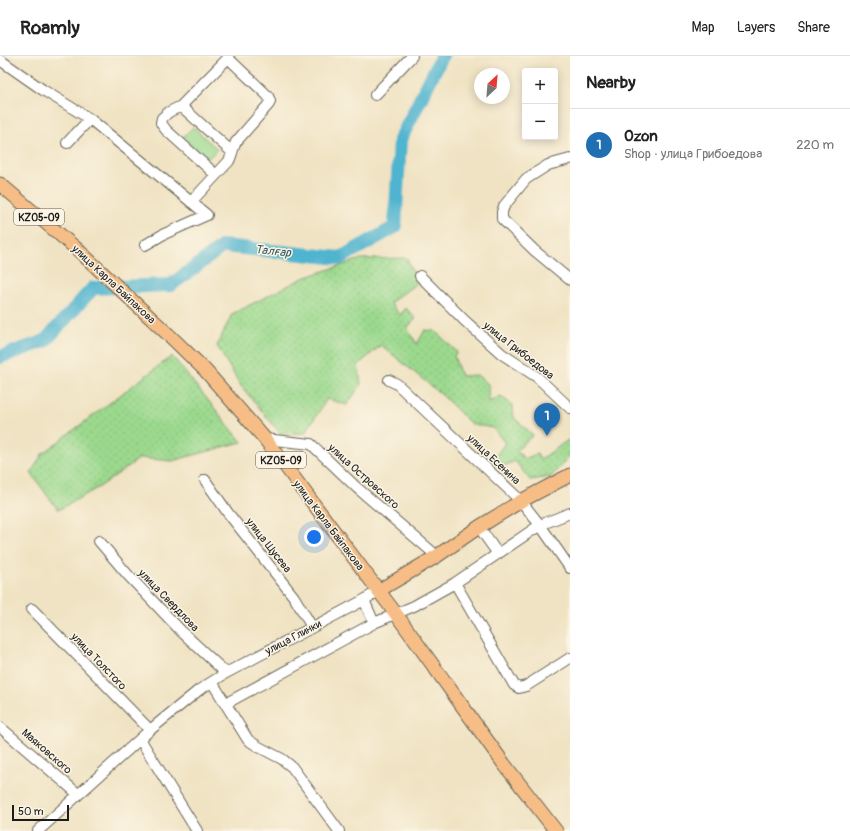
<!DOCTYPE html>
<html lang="en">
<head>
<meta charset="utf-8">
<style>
  body { margin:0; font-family:Pangolin,sans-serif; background:#f2f2f2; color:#222 }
  .controls { position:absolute; right:12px; top:12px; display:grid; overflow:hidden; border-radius:4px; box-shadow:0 2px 10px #0003 }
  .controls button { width:36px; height:36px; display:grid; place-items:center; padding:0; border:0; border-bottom:1px solid #e0e0e0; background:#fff; color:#222; font:20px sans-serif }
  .compass { position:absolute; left:474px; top:12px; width:36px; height:36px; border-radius:50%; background:#fff; box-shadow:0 2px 10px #0003; rotate:26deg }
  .scale { position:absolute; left:12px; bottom:10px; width:57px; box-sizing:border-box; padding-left:4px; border:2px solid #1c1c1c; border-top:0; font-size:11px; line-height:14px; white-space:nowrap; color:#1c1c1c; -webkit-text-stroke:3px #fcf5e5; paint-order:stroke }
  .you { position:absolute; left:314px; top:481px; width:14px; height:14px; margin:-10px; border:3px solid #fff; border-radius:50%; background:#1a73e8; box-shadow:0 0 0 6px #1a73e833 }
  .badge { display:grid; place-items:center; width:26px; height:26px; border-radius:50%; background:#1f6fb2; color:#fff; font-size:13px; font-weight:700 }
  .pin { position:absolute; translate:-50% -33px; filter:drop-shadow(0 1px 2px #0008) }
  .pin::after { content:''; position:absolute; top:21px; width:14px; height:12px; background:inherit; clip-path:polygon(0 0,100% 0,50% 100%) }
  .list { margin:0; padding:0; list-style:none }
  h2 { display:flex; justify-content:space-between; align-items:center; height:52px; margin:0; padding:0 16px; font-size:17px }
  h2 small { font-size:13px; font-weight:400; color:#767676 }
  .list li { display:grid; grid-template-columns:26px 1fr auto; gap:12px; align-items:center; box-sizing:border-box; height:72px; padding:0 16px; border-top:1px solid #e0e0e0 }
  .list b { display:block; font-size:15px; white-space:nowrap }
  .list p { margin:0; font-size:13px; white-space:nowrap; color:#767676 }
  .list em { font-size:13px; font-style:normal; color:#767676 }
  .map { position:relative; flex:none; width:570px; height:775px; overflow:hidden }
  header { display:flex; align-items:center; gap:24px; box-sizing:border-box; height:56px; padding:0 20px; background:#fff; border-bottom:1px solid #e0e0e0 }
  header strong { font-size:19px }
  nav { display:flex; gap:22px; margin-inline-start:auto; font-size:14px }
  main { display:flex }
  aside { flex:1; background:#fff }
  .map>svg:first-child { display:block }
</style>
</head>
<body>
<header>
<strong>Roamly</strong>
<nav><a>Map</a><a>Layers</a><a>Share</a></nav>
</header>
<main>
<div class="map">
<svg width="570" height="775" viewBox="0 0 570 775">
  <defs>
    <pattern id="grass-dots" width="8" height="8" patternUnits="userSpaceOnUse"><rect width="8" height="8" fill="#9bd98e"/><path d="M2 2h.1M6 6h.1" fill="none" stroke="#85ba7a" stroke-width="1.8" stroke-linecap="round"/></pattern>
  </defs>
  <rect width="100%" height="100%" fill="#fcf5e5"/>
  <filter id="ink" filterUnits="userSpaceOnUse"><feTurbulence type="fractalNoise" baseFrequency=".025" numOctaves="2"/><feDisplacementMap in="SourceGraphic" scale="8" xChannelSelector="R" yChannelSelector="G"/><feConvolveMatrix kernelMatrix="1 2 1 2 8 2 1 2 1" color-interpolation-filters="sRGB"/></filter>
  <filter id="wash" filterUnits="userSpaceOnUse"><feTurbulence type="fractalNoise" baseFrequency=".012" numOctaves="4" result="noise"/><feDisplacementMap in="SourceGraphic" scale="16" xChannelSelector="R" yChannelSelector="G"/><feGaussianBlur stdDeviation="0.9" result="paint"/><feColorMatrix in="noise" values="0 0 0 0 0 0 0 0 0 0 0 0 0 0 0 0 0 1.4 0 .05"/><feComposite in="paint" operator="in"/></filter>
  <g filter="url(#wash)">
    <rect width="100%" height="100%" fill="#f0e3c3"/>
    <path fill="url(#grass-dots)" stroke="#5c7a55" d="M407,202l10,25 -27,20 10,12 6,-7 10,11 -9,9 10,16 8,-14 10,1 22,21 -3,4 7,20 16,-1 12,10 -1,17 13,-6 12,10 1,12 19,17 -16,15 7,9 13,-5 3,6 28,-20 2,3v12l-19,22 -21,3 -15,-19 -16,7 -7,-7 13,-18 -12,-15 -22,-4 -29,-29 -61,-50 -23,20 3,19 -14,21 -20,-6 -22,34 -24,1 -40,-48 -24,-40 15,-32 71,-36 58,-19z
      M172,300l70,86 -70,19 -32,-3 -39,28 -43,24 -27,-37 11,-19z"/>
    <path fill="#9bd98e" stroke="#5c7a55" d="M193,71l24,22 -11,12 -24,-23z"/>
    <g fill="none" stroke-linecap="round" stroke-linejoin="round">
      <path stroke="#50b4cf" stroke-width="14" d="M0,301l45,-16 48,-53 78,-3 52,-39 117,12 55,-31 5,-87 42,-84"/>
    </g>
  </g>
  <g filter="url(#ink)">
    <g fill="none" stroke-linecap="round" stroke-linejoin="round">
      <g stroke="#666256" stroke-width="12">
        <path id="minor" d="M0,4l43,30 47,29 117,96 -45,20 -17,10
          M375,39l37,-39
          M181,50l51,46
          M67,87l23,-24
          M570,103l-22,6 -22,14 -22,27 -2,6v7l33,32 35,29
          M216,119l-50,-45 -5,-7 1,-5 7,-6 12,-6 47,-48
          M191,146l38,-41c3,-6 4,-13 7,-19l33,-38 1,-3 -2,-5 -40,-38v-2
          M420,220l45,45 37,33 35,23 33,31
          M389,324l8,4 124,117 19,24 30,43
          M265,383l46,5 45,43 81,69
          M205,424l23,33 66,84 18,30
          M479,471l19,27
          M99,485l28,33 55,58 44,41
          M455,527l59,102 5,3 7,-2 44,-28
          M364,544l10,23
          M32,553l118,121
          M212,626l36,58 11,7 23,12 10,8 47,64
          M225,648l149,-81 40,-17 41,-23 85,-58 30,-12
          M0,671l78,67
          M140,683l57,92
          M38,775l112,-101 49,-40 27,-17 138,-73 14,-9"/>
      </g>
      <g stroke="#666256" stroke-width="15">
        <path id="major" d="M0,128l78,66 93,87 33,32 61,70 131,175 108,150 52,67
          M378,535l59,-35 42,-29 42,-26 49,-26"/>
      </g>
      <use href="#minor" stroke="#fff" stroke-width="10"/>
      <use href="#major" stroke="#f6be86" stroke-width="13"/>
    </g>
  </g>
  <g text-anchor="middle" stroke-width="3" stroke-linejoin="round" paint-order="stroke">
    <g fill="#fcf5e5" stroke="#5f5d58" stroke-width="1">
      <rect x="14" y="153" width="50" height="16" rx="3"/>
      <rect x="256" y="396" width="50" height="16" rx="3"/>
    </g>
    <g font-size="10" font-weight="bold" fill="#1c1c1c">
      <text x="39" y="165">KZ05-09</text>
      <text x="281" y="408">KZ05-09</text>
    </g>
    <g font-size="11" fill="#1c1c1c" stroke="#fcf5e5">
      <text transform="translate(114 228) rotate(43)" y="4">улица Карла Байпакова</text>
      <text transform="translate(519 294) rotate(38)" y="4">улица Грибоедова</text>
      <text transform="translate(494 403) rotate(43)" y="4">улица Есенина</text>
      <text transform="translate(364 420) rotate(42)" y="4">улица Островского</text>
      <text transform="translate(329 469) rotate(53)" y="4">улица Карла Байпакова</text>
      <text transform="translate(269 489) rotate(52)" y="4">улица Щусева</text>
      <text transform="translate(169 544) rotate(46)" y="4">улица Свердлова</text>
      <text transform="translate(293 581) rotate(-28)" y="4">улица Глинки</text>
      <text transform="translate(99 605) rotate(46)" y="4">улица Толстого</text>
      <text transform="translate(47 695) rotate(41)" y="4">Маяковского</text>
    </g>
    <g font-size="12" font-style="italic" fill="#315964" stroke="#fcf5e5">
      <text transform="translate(273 195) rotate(6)" y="4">Талғар</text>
    </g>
  </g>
</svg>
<div class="controls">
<button>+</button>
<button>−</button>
</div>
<svg class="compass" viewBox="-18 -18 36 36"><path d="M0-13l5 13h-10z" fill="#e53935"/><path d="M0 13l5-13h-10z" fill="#767676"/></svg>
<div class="scale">50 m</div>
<div class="you"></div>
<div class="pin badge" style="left:547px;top:380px">1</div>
</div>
<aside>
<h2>Nearby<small></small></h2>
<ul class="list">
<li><span class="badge">1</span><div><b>Ozon</b><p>Shop · улица Грибоедова</p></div><em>220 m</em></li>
</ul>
</aside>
</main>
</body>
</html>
